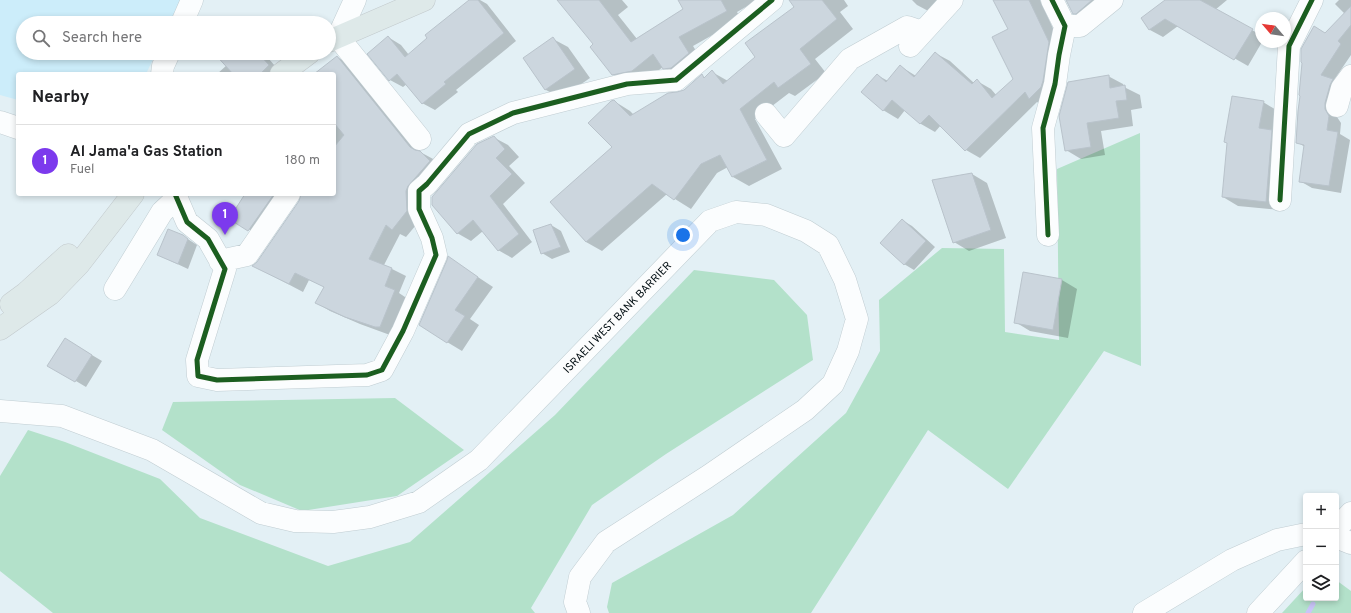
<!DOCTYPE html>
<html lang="en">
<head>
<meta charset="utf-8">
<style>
  body { margin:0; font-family:Overpass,sans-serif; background:#f6f6f6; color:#202124 }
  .controls { position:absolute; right:12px; bottom:12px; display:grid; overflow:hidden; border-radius:4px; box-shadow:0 2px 6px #0003 }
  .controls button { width:36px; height:36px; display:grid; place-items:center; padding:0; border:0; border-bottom:1px solid #e0e0e0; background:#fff; color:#202124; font:20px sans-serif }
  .compass { position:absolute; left:1255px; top:12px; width:36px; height:36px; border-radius:50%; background:#fff; box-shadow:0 2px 6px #0003; rotate:299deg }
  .you { position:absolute; left:683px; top:235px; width:14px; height:14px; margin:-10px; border:3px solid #fff; border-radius:50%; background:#1a73e8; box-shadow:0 0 0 6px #1a73e833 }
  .badge { display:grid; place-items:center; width:26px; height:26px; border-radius:50%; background:#7c3aed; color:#fff; font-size:13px; font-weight:700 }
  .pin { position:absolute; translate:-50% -33px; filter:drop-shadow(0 1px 2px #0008) }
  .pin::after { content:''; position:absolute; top:21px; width:14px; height:12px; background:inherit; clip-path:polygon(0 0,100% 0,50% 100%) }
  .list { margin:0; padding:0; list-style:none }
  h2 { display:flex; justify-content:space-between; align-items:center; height:52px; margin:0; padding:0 16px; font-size:17px }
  h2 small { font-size:13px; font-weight:400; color:#757577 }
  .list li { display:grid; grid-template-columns:26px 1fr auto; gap:12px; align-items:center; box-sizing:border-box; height:72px; padding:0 16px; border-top:1px solid #e0e0e0 }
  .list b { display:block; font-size:15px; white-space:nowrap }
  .list p { margin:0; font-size:13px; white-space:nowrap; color:#757577 }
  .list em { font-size:13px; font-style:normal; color:#757577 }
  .icon { flex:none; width:22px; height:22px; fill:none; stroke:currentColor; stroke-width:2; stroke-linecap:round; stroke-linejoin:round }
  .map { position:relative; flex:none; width:1351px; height:613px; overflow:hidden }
  .search { position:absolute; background:#fff; box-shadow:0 2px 6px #0003; left:16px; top:16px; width:320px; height:44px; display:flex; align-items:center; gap:10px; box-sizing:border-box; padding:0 14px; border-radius:22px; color:#757577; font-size:15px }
  .panel { position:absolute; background:#fff; box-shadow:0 2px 6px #0003; left:16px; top:72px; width:320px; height:124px; border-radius:4px }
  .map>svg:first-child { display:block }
</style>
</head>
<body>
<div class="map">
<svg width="1351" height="613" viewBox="0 0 1351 613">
  <rect width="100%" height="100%" fill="#e3f0f5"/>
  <path fill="#ccedfa" d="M0,0h182l-11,23h-148v30h133l-10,21h-128v26l-18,-5z"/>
  <path fill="#b3e1ca" d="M1140,133l1,233 -37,-15 -96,138 -80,-59 -117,183h-202l-2,-6 5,-24 121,-68 113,-102 34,-62 -1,-51 63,-52 62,1 1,83 54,8 -2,-171z
    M694,270l80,10 33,35 6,45 -147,94 -74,51 -61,103 4,5h-482l-53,-42v-95l28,-46 37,12 95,37 40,39 128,48 82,-24 145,-127z
    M395,398l69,52 -67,46 -95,15 -62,-26 -78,-55 11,-28z
    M1336,580l15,11v22h-69l24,-26v11h30z"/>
  <path fill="#0003" d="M470,0h10l7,4 29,37 -60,49 2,2 -23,18 -13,-7 -15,-19 -4,3 -13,-7 -2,-43 13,8 8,10z
    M558,0h64l6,7 -10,8 19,24 47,-30 -5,-9h79l-21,12 4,7 -48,27 10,16 -25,14 -15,-9 -16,12 -20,4 -15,-9 -17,-30z
    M795,0h49l4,6 -8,6 13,17 -38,30 11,14 -31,23 -6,-3 -34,26 27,50 -33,17 -16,-9 -5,-10 -11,6 -26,36 -24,-15 -65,57 -16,-9 -34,-40 62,-55v-46l16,10 4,4 50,-24 18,-15 4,2 6,-6 16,9 29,-24 39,-50z
    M912,0h33l-13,13 -15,-8z
    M994,0h46l23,50 -20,56 -6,-4 -57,56 -14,-8 -25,-25 -6,7 -14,-8 -16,-14 -7,9 -15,-9 -6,-35 11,6 12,-15 16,10 19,-23 15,8 24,22 3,-2 14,8 6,7 17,-17 -5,-50z
    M1067,0h47l-27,20 -14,-7z
    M1167,0h60l-12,10 46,25v7h1l-14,24 -70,-40 -15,11 -13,-7 -7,-12z
    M1339,0h12v55l-17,25 3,37 4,6 -1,11 10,6 -9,53 -29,-5 -12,-7 5,-34 -8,-5 28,-109 20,-19 -10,-10z
    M553,39l15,8 22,31 -29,20 -15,-8 -22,-32z
    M222,53h53l-6,6 12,14 -64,1 10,-9z
    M337,57l14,8 71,88 13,7 -13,34 -1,25 -15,18 -6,-3 -16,31 22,11 -7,17 9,6 -18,36 -30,-11 -30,-13 -13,-8 8,-16 -16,-7 -6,12 -36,-19 -9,-10 42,-61 2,-8h32v-120h-18z
    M1108,76l15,8 1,3 16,8 2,13 -11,2 2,16 -32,5 4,24 -24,4 -15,-9z
    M1263,102l15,9 2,99 -42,-4 -15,-9z
    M493,137l15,8 11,12 -10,9 16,17 -22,21 29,38 -20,16 -14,-8 -15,-19 -12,10 -14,-8z
    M972,174l15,9 19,55 -37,13 -15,-9z
    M246,194h47l-30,44 -32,-20z
    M902,220l10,6 23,21 -21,23 -10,-6z
    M551,225l10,6 9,21 -18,7 -10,-6z
    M183,236l14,9 -9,24 -30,-14z
    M449,258l44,29 -23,32 9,6 -17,26 -15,-9z
    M1062,280l15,9 -9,49 -38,-7 -15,-9z
    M75,345l27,16 -16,26 -37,-22z"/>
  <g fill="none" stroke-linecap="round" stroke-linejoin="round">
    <path stroke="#c9c4f8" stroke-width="5" d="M1308,613l5,-9"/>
  </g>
  <path fill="#ccd6de" stroke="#b9c3cb" d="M469,0h9l26,33 -60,49 2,2 -24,20 -25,-30 -8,7 -22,-27 21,-18 17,21 22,-19 -2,-3z
    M557,0h42l32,42 52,-33 -5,-9h43l6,11 -48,26 10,16 -18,15 -8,1 -10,-15 -21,17 -20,4 -22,-28 3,-3z
    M789,0h33l15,19 -37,30 11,15 -33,24 -4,-6 -34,27 27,51 -35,17 -12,-22 -19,9 -27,36 -22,-16 -66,58 -36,-40 62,-55 -24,-24 23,-22 3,-1 16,16 38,-23 9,-1 7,-2 18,-16 2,4 8,-8 11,14 32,-27 -10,-14 49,-36z
    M993,0h36l20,42 -6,39 -2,6 -12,12 -4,-7 -60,59 -36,-36 -9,9 -28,-24 -9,11 -22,-19 16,-18 9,8 14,-17 14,12 21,-25 37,32 5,-5 15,19 21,-19 -21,-42 16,-8z
    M1066,0h26l-16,14h-3z
    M1165,0h35l53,29 -19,31 -69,-41 -16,11 -8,-12z
    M1351,6v19l-13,16 3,3 -20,31 12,4 -3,6 -5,18v6l4,7 -2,14 11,2 -9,54 -30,-4 5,-37 -8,-2 2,-32 2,-15 -1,-1 3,-32 -1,-1v-13l13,-23 11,7z
    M553,37l22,32 -30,21 -22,-32z
    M214,53h44l11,12 -9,9h-27z
    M337,56l73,91 5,3 5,1 10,10 -22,25 -2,5 1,20 -15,19 -6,-5 -17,34 23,9 -7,18 10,4 -15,37h-5l-30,-10 -30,-14 9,-16 -29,-14 -6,11 -37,-18 5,-4 42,-61 2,-7h33v-47l10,-12 -10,-12v-49h-20z
    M1109,75l1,13 15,-3 2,15 -11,1 3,17 -32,5 4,24 -26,4 -6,-35 9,-34z
    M1232,96l32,5 -5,27 13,2 -6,72 -44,-5 5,-54 -3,-1z
    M494,136l11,13 -9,9 16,16 -22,22 29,38 -21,17 -25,-31 -16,14 -25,-29v-8l45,-53z
    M972,173l19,57 -38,13 -21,-63z
    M245,194h29l-26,37 -19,-12z
    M902,219l24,22 -22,24 -24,-22z
    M551,224l10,23 -20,7 -8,-24z
    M168,229l15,6 5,4 -10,25 -21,-9z
    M448,256l30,21 -23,33 10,6 -18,27 -28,-18 28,-65z
    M1023,272l39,7 -9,51 -39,-7z
    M65,338l27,17 -17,27 -28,-16z"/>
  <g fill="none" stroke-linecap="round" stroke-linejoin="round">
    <g stroke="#c0cdd2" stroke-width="23">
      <path id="minor" d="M355,0l-17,37 82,102
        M182,23l10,-23
        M1065,26h15l32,-26
        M910,46l42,-46
        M162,74l1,-8 6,-13
        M1337,106l5,-18 9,-12
        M766,114l18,22 66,-77 57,-32 15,5
        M0,122l18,6
        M175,194l12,28 21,17 17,30 -28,91 1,16 19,4 150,-5 15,-5 21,-39 33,-76 -4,-17 -13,-29v-18l8,-7 42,-50 44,-21 114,-29 49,-4 96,-80
        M1280,200l9,-154 23,-46
        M1048,235l-5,-107 12,-44 4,-29 6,-29 -13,-26
        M220,261l27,-6 42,-61
        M115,289l47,-77 15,-14
        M0,411l62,5 90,34 109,63 34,8 38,1 37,-5 49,-15 60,-42 231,-239 26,-9 30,3 40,16 22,14 17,35 12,39 -9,32 -15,33 -28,26 -98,67 -101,65 -26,35 -5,25 4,11
        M1336,529l15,-16
        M1336,537l15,6
        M1144,613l88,-53 45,-20 29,-6
        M1258,613l48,-52"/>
    </g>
    <g stroke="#c2c9cc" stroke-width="23">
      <path id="major" d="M329,41l95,-41
        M281,74l28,-21
        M11,304l15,-11 42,-38
        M0,329l50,-35 29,-30 54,-70"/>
    </g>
    <use href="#minor" stroke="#fbfdfe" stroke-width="22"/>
    <use href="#major" stroke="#dee9e9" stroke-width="22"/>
    <g stroke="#fcfcfc" stroke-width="8">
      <path id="cycleway" d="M175,194l12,28 21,17 17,30 -28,91 1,16 19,4 150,-5 15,-5 21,-39 33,-76 -4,-17 -13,-29v-18l8,-7 42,-50 44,-21 114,-29 49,-4 96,-80
        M1280,200l9,-154 23,-46
        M1048,235l-5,-107 12,-44 4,-29 6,-29 -13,-26"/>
    </g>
    <use href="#cycleway" stroke="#1b5e20" stroke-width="5"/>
  </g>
  <g text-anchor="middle" stroke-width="4" stroke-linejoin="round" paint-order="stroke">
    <g font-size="11" fill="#020e13" stroke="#fcfcfc">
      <text transform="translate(617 317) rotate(-46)" y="4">ISRAELI WEST BANK BARRIER</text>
    </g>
  </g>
</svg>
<div class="controls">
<button>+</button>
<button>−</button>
<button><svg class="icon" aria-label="layers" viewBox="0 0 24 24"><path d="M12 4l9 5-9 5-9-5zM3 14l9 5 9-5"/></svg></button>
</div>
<svg class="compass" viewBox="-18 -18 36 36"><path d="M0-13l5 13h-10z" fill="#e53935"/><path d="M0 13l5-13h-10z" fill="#757577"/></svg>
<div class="you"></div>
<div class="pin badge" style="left:225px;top:235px">1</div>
<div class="search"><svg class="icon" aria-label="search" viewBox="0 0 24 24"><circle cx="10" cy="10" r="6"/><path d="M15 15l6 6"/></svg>Search here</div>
<section class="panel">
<h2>Nearby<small></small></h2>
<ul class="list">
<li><span class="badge">1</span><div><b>Al Jama'a Gas Station</b><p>Fuel</p></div><em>180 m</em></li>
</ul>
</section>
</div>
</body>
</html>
